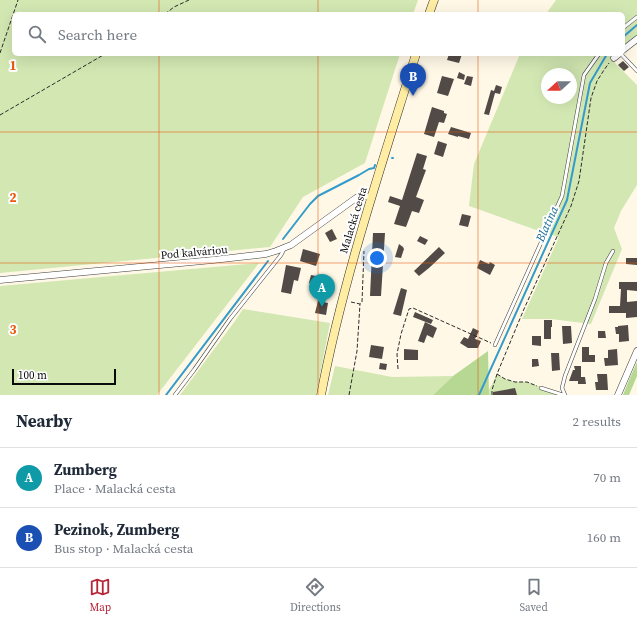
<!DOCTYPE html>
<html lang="en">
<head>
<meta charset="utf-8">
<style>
  body { margin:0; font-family:"Source Serif 4",serif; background:#f6f6f7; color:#1f2937 }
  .compass { position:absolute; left:541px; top:68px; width:36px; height:36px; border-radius:50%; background:#fff; box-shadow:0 4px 16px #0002; rotate:249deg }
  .scale { position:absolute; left:12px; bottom:10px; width:104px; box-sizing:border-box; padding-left:4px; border:2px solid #0a0a0a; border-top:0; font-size:11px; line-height:14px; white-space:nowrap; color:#0a0a0a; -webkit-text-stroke:3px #fff; paint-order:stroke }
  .you { position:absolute; left:377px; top:258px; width:14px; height:14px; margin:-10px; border:3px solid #fff; border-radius:50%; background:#1a73e8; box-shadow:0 0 0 6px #1a73e833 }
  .badge { display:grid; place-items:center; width:26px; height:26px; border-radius:50%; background:#b72537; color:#fff; font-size:13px; font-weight:700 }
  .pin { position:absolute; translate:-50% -33px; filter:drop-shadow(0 1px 2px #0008) }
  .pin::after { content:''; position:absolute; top:21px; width:14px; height:12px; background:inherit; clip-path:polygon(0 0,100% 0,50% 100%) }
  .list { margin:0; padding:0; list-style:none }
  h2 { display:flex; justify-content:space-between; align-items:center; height:52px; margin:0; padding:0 16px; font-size:17px }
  h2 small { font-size:13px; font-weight:400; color:#747a83 }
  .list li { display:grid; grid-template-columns:26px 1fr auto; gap:12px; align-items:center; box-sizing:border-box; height:60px; padding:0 16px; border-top:1px solid #e0e1e3 }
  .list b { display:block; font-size:15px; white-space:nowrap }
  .list p { margin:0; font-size:13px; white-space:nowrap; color:#747a83 }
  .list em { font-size:13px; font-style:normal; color:#747a83 }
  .icon { flex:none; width:22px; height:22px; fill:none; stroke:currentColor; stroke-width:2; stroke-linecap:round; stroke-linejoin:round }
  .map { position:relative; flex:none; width:637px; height:395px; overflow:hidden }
  .search { position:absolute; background:#fff; box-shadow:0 4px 16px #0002; left:12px; right:12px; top:12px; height:44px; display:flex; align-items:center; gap:10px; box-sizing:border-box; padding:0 14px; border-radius:6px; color:#747a83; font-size:15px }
  .sheet { height:172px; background:#fff }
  nav { display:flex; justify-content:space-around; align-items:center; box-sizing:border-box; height:56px; border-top:1px solid #e0e1e3; background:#fff; font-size:11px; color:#747a83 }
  nav a { display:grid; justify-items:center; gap:2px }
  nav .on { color:#b72537 }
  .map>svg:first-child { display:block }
</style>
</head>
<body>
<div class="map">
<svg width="637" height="395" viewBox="0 0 637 395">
  <rect width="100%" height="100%" fill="#fff8e7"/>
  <path fill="#d2e7b2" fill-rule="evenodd" d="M0,0h418l-5,14h-399v40h386l-35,109 -62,34 -33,50 -270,26z
    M556,0h81v40l-14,11v-37h-77z
    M520,54h99l-5,4 1,5 22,22v100l-16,26 -7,17 8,21 -31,75 -40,-5h-29l37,-82 -17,-5 -73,-26 5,-42zM547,74h24v24h-24z
    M259,263l-102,132h-157v-109z
    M243,309l87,14 -14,72h-136l55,-74z
    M335,366l57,11 61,-1 -20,19h-105z
    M497,374l8,5 10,3h12l36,13h-74v-5z"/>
  <path fill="#b7d892" d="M488,351l1,44h-56l20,-19z
    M637,362v14l-8,19h-6l6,-15z"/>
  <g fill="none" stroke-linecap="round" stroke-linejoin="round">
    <path stroke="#349bcb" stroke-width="2" d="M623,37l14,-12
      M392,158h1
      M283,239l27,-35 8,-8 41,-21 10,-6 5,-1 1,-3
      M166,395l102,-134
      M479,395l88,-195 23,-117 17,-29"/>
  </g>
  <path fill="#524a46" d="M449,54h13l-3,9 -12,-3z
    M623,61l6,6 -5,4 -6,-6z
    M459,72l6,3 -1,5 -7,-2z
    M442,76l12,3 -6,17 -11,-3z
    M467,76l6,1 -2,9 -7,-2z
    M496,85l6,2 -2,7 -5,-1 -6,22 -5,-1 7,-24 3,1z
    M432,107l12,4v2l3,1 -3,9 -5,-1 -5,15 -10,-3z
    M451,127l20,6 -2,6 -11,-3v1l-10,-3z
    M438,141l9,3 -4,13 -9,-3z
    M417,153l10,3 -4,13 3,1 -10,27 8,3 -5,13 -7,-2 -6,16 -12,-3 6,-18 -12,-4 2,-6 12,4z
    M462,214l9,2 -3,11 -9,-2z
    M332,229l5,10 -7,3 -5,-9z
    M373,233h12l-4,63h-11z
    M420,236l8,4 -3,5 -8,-4z
    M399,244l4,3 1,2 -3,9 -6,-1z
    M439,247l6,6 -16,15 -10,8 -5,-5z
    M303,249l17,5 -4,12 -16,-5z
    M626,258h11v7l-11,-1z
    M480,260l9,4 1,-2 5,3 -5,10 -13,-7z
    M286,265l15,3 -3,13 -4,-1 -3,14 -10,-2z
    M311,275l5,1 -1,8 -6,-1z
    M619,282h18v9l-10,-1v12l10,-1v16l-11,1v-5h-17v-7h11l1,-17h-2z
    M401,288l6,2 -6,26 -8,-2z
    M318,301l10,2 -2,12 -11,-2z
    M415,312l18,8 -2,4 -18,-7z
    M544,320h8v7h-1v12h-7z
    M425,322l12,6 -4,10 -6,-3 -3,8 -6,-2z
    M628,325l1,16 -10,1v-8h-3l-1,-7h3v-1z
    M562,326h9l1,17 -9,1z
    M473,328l6,3 -4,8 6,2 -3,7h-10l-8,-5 4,-6 4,2z
    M598,331h7l1,7h-8z
    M532,336h9v10l-9,-1z
    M371,345l13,2 -2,12 -13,-2z
    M582,347h7v8h6v7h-13z
    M404,349l14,1v10h-14z
    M617,349l1,16 -13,1 -1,-8h4v-8z
    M551,353h8l1,17 -8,1z
    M532,359h6l1,7 -7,1z
    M380,363l7,1 -1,6 -7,-1z
    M574,366h7v11h4l1,7h-8v-3h-9l4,-11h2z
    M597,374h10l1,16h-12l-1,-8h3z
    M515,388l2,7h-24v-3z"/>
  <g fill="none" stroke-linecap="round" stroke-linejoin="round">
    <g stroke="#3d3d3d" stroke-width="4">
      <path id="service" d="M623,28l14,-11
        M621,54l16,17
        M495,345l67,-149 22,-121 15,-21
        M541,388l22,7
        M175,395l19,-25 36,-51 51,-64 3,-6
        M565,395l-3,-7 3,-12 30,-77 11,-36 7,-12"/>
    </g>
    <g stroke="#3d3d3d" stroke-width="7">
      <path id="minor" d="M623,50l14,-11
        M614,58l5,-4
        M0,280l213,-20 53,-6 10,-3 15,-6 65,-47 8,-2 8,1
        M618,395l19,-44"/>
    </g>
    <g stroke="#2c2c2c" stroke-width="9">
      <path id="secondary" d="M429,14l5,-14
        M321,395c22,-116 60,-228 95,-341"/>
    </g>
    <path stroke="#2c2c2c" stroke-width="1" stroke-dasharray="4 2" stroke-linecap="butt" d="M165,14l9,-7 15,-7
      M0,53l18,-53
      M0,115l105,-61
      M351,302l9,2 2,-2 2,-51
      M398,369l-1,-15 4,-20 8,-25 4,-1 78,35
      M497,374l8,5 10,3h12l10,4
      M349,395l8,-44 3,-47
      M492,395v-5l5,-16 27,-65 47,-103 8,-25 12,-83 6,-17 7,-11 5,-7"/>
    <use href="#service" stroke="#fff" stroke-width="3"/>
    <use href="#minor" stroke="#fff" stroke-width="6"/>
    <use href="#secondary" stroke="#feeda2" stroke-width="8"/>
  </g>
  <path fill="none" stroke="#e8590c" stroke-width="1" stroke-opacity="0.55" d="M159,0v14M318,0v14M478,0v14M159,54v341M318,54v341M478,54v341M0,132h637M0,263h637"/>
  <g text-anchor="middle" stroke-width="4" stroke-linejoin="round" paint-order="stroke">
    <g font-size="11" fill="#0a0a0a" stroke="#fff">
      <text transform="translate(353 220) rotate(-73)" y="4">Malacká cesta</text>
      <text transform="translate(194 252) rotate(-5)" y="4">Pod kalváriou</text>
    </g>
    <g font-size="12" font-style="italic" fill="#166a98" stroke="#fff">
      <text transform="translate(547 224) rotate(-66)" y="4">Blatina</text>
    </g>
  </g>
  <g font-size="13" text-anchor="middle" font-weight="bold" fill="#e8590c" stroke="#fff" stroke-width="4" stroke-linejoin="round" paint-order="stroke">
    <text x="13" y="70">1</text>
    <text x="13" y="202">2</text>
    <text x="13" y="334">3</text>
  </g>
</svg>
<svg class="compass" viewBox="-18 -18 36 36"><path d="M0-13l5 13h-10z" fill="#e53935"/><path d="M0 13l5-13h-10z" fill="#747a83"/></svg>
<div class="scale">100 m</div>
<div class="you"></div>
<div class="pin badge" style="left:322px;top:307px;background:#0f9aa8">A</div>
<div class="pin badge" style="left:413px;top:96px;background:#1a4fb4">B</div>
<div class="search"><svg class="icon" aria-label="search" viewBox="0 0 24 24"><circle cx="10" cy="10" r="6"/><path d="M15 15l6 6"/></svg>Search here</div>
</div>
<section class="sheet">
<h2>Nearby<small>2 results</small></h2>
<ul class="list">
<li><span class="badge" style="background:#0f9aa8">A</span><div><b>Zumberg</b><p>Place · Malacká cesta</p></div><em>70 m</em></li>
<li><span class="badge" style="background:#1a4fb4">B</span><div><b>Pezinok, Zumberg</b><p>Bus stop · Malacká cesta</p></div><em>160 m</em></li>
</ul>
</section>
<nav>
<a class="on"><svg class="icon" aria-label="map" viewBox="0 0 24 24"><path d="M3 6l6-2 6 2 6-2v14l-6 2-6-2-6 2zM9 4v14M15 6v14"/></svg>Map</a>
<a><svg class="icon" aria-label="directions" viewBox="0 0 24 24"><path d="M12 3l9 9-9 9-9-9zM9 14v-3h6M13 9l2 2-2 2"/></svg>Directions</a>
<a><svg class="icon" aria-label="saved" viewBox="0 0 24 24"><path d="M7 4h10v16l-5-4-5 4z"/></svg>Saved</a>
</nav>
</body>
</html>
